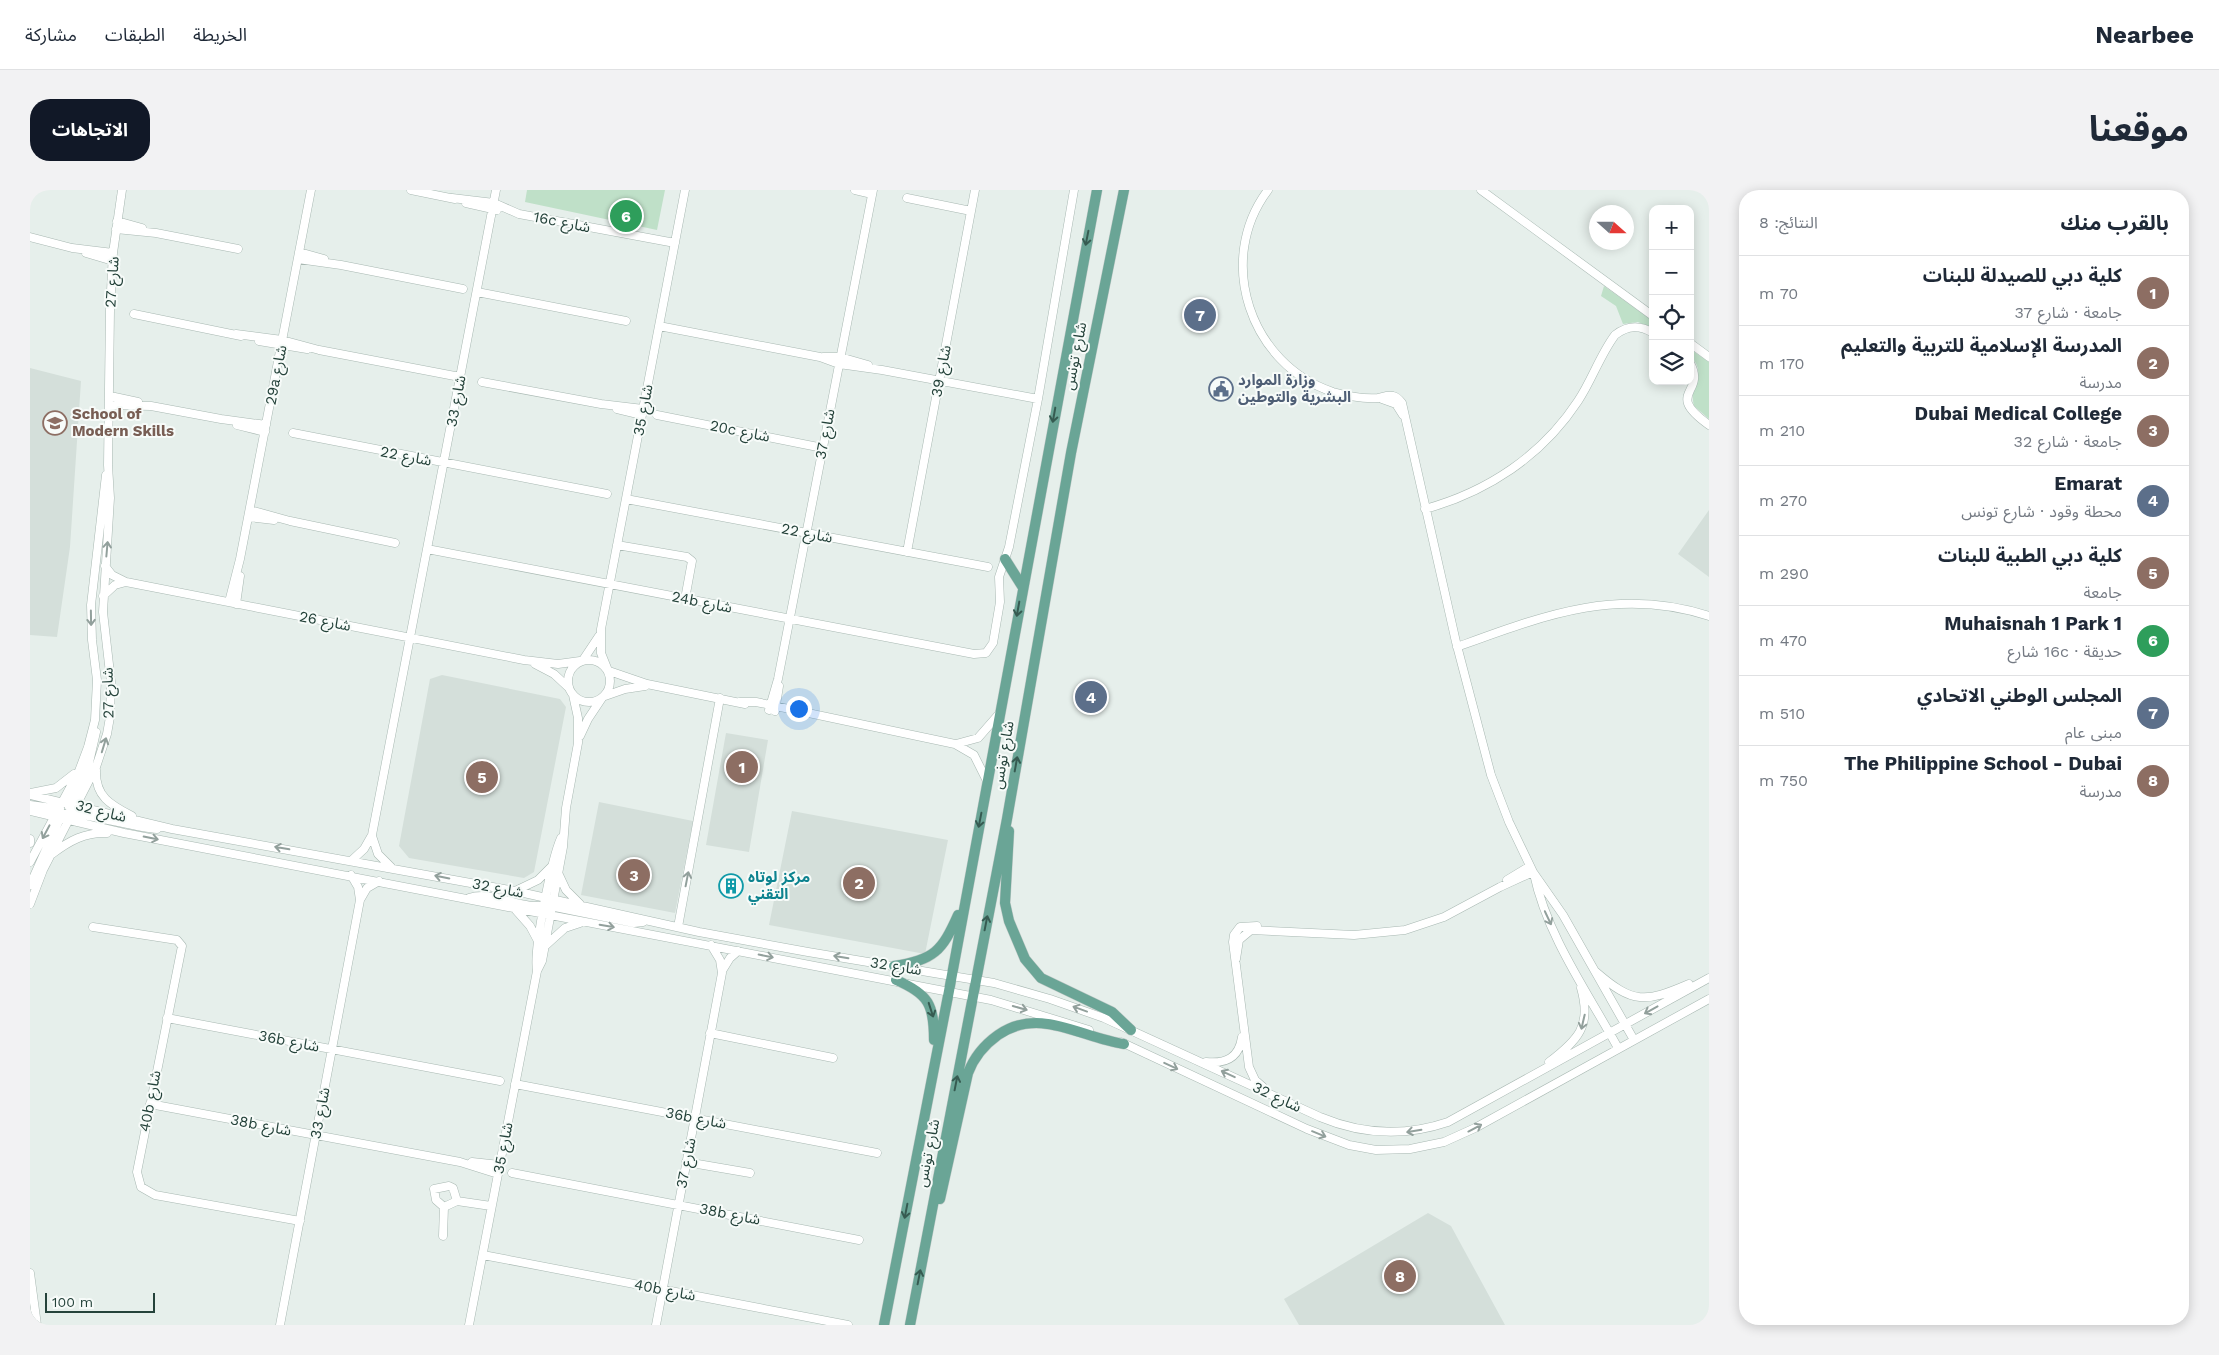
<!DOCTYPE html>
<html lang="ar">
<head>
<meta charset="utf-8">
<style>
  body { margin:0; font-family:"Work Sans","Noto Sans Arabic",sans-serif; background:#f2f2f3; color:#1f2937; direction:rtl }
  .controls { position:absolute; right:15px; top:15px; display:grid; overflow:hidden; border-radius:10px; box-shadow:0 2px 12px #0003 }
  .controls button { width:45px; height:45px; display:grid; place-items:center; padding:0; border:0; border-bottom:1px solid #e0e1e3; background:#fff; color:#1f2937; font:25px sans-serif }
  .compass { position:absolute; left:1559px; top:15px; width:45px; height:45px; border-radius:50%; background:#fff; box-shadow:0 2px 12px #0003; rotate:111deg }
  .scale { position:absolute; left:15px; bottom:12px; width:110px; box-sizing:border-box; padding-left:5px; border:2px solid #24423a; border-top:0; font-size:14px; line-height:18px; white-space:nowrap; color:#24423a; -webkit-text-stroke:4px #f7fbf9; paint-order:stroke }
  .you { position:absolute; left:768px; top:518px; width:18px; height:18px; margin:-12px; border:4px solid #fff; border-radius:50%; background:#1a73e8; box-shadow:0 0 0 8px #1a73e833 }
  .badge { display:grid; place-items:center; width:32px; height:32px; border-radius:50%; background:#111827; color:#fff; font-size:16px; font-weight:700 }
  .pin { position:absolute; translate:-50% -50%; border:2px solid #fff; box-shadow:0 1px 5px #0006 }
  .list { margin:0; padding:0; list-style:none }
  h2 { display:flex; justify-content:space-between; align-items:center; height:65px; margin:0; padding:0 20px; font-size:21px }
  h2 small { font-size:16px; font-weight:400; color:#747a83 }
  .list li { display:grid; grid-template-columns:32px 1fr auto; gap:15px; align-items:center; box-sizing:border-box; height:70px; padding:0 20px; border-top:1px solid #e0e1e3 }
  .list b { display:block; font-size:19px; white-space:nowrap }
  .list p { margin:0; font-size:16px; white-space:nowrap; color:#747a83 }
  .list em { font-size:16px; font-style:normal; color:#747a83 }
  .icon { flex:none; width:28px; height:28px; fill:none; stroke:currentColor; stroke-width:2; stroke-linecap:round; stroke-linejoin:round }
  .map { position:relative; flex:none; width:1679px; height:1135px; overflow:hidden; direction:ltr; border-radius:20px }
  header { display:flex; align-items:center; gap:30px; box-sizing:border-box; height:70px; padding:0 25px; background:#fff; border-bottom:1px solid #e0e1e3 }
  header strong { font-size:24px }
  nav { display:flex; gap:28px; margin-inline-start:auto; font-size:18px }
  .intro { display:flex; align-items:center; justify-content:space-between; box-sizing:border-box; height:120px; padding:0 30px }
  h1 { margin:0; font-size:35px }
  .button { padding:12px 22px; border-radius:20px; background:#111827; color:#fff; font-size:18px; font-weight:700 }
  main { display:flex; gap:30px; padding:0 30px }
  aside { flex:1; background:#fff; border-radius:20px; box-shadow:0 2px 12px #0003 }
  .map>svg:first-child { display:block }
</style>
</head>
<body>
<header>
<strong>Nearbee</strong>
<nav><a>الخريطة</a><a>الطبقات</a><a>مشاركة</a></nav>
</header>
<div class="intro"><h1>موقعنا</h1><a class="button">الاتجاهات</a></div>
<main>
<aside>
<h2>بالقرب منك<small>النتائج: 8</small></h2>
<ul class="list">
<li><span class="badge" style="background:#8d6e63">1</span><div><b>كلية دبي للصيدلة للبنات</b><p>جامعة · شارع 37</p></div><em>70 m</em></li>
<li><span class="badge" style="background:#8d6e63">2</span><div><b>المدرسة الإسلامية للتربية والتعليم</b><p>مدرسة</p></div><em>170 m</em></li>
<li><span class="badge" style="background:#8d6e63">3</span><div><b>Dubai Medical College</b><p>جامعة · شارع 32</p></div><em>210 m</em></li>
<li><span class="badge" style="background:#5c6f8a">4</span><div><b>Emarat</b><p>محطة وقود · شارع تونس</p></div><em>270 m</em></li>
<li><span class="badge" style="background:#8d6e63">5</span><div><b>كلية دبي الطبية للبنات</b><p>جامعة</p></div><em>290 m</em></li>
<li><span class="badge" style="background:#2e9e5b">6</span><div><b>Muhaisnah 1 Park 1</b><p>حديقة · 16c شارع</p></div><em>470 m</em></li>
<li><span class="badge" style="background:#5c6f8a">7</span><div><b>المجلس الوطني الاتحادي</b><p>مبنى عام</p></div><em>510 m</em></li>
<li><span class="badge" style="background:#8d6e63">8</span><div><b>The Philippine School - Dubai</b><p>مدرسة</p></div><em>750 m</em></li>
</ul>
</aside>
<div class="map">
<svg width="1679" height="1135" viewBox="0 0 1679 1135">
  <rect width="100%" height="100%" fill="#e6efeb"/>
  <path fill="#d4dfda" d="M0,178l51,13 -11,166 -13,90 -27,-2z
    M1679,320v67l-31,-23z
    M412,485l118,24 6,8 -32,165 -10,6 -115,-20 -10,-12 31,-167z
    M696,543l42,7 -19,112 -43,-7z
    M569,612l94,19 -18,92 -94,-18z
    M762,621l156,29 -23,114 -156,-29z
    M1398,1023l23,13 54,99h-206l-15,-26z"/>
  <path fill="#bfe0c8" d="M497,0h138l-8,40 -132,-28z
    M1574,96l49,35v8l-15,-7 -15,2 -7,-18 -15,-10z
    M1660,159l19,13v57l-15,-13c-6,-23 15,-30 -4,-51z"/>
  <g fill="none" stroke-linecap="round" stroke-linejoin="round">
    <g stroke="#a8b8b2" stroke-width="9">
      <path id="minor" d="M381,0l44,9
        M825,0l17,4
        M1238,0c-53,70 -18,175 65,202 14,4 30,7 45,6 5,-1 9,-3 15,-2 4,1 6,3 9,7l54,239 35,133 18,47 24,50 30,43 71,125
        M1451,0l172,126
        M422,8l42,5 25,11 156,29
        M877,8l64,13
        M436,13l31,7
        M87,31l25,7
        M86,39l40,4 82,16
        M0,47l42,11 41,5
        M269,62l25,7
        M56,63l27,8
        M268,69l43,6 122,24
        M447,102l149,29
        M104,124l107,22
        M629,136l161,31 19,7 43,6 156,29
        M206,144l46,6 37,10 141,27
        M229,151l48,8
        M1660,153l19,14
        M793,167h17l28,8
        M1660,173c17,31 -27,29 19,62
        M452,192l119,22 42,5
        M80,206l28,6
        M1352,209l14,5 7,11
        M80,215l41,1 70,13 45,6
        M587,219l25,6
        M627,225l166,33
        M207,235l28,7
        M263,243l314,61
        M596,309l362,68
        M1395,319c62,-17 117,-53 153,-108 14,-21 22,-46 37,-66 13,-10 25,-10 38,-2
        M220,320l40,11 105,22
        M219,327l25,3
        M587,355l70,12 5,4 -7,38
        M397,359l547,105 12,-1 7,-10 7,-41 -1,-25 10,-30 29,-148 36,-209
        M877,362l68,-362
        M75,376l7,9 14,7 398,78 34,4 22,-3
        M73,406l12,-11 11,-3
        M199,412l11,-43 71,-369
        M206,414l4,-28
        M1427,457c85,-31 161,-61 252,-31
        M538 491a21 21 0 1 1 42 0a21 21 0 1 1-42 0Z
        M553,470l16,-24
        M505,474l19,10 14,13
        M577,478l-6,-15v-24l84,-439
        M579,481l38,13 98,20
        M575,506l20,-7 20,-3
        M710,512h16l199,42 19,11 13,26
        M739,520l9,-31 95,-489
        M745,521l4,-25
        M550,546l8,-17 14,-21
        M926,554l22,-6 21,-24
        M66,580c-1,27 15,35 36,46
        M0,603l26,-5 18,-14
        M0,605l142,34 343,62 184,41 109,20 186,31 56,16 54,19 216,99c43,18 84,20 128,5l261,-144
        M0,615l30,4
        M39,617l19,-40 8,-35
        M0,621l94,22 867,167 98,30
        M26,625c21,-6 74,12 101,14
        M342,646l6,18 13,13
        M0,649v4
        M22,664c17,-13 33,-22 55,-21
        M321,671l13,-12 8,-14 124,-645
        M0,672l49,-91 9,-24 7,-27 2,-40 -5,-40 -1,-35 15,-130
        M1504,684c13,62 54,119 84,174
        M321,685l7,12 2,13
        M529,685l7,15 14,14
        M1477,690l23,-14
        M0,695l32,-71
        M485,701l23,-11 15,-15
        M439,708c25,-9 56,15 79,6
        M0,714l13,-34 53,-103 11,-33 3,-17 1,-35 -8,-70 7,-114 -2,-33 2,-155 3,-57 9,-63
        M485,719l15,17 8,15
        M519,719l6,-2 79,16 9,-1
        M1227,736l-17,1 -6,8 -1,7 16,125 6,13 8,7
        M63,737l84,13 5,6 -45,226 4,15 14,8 145,26
        M648,737l42,-229
        M515,756l20,-18 15,-5
        M1206,769l3,-19 12,-10 103,5 51,-5 39,-13 56,-30 33,-15
        M507,781c-4,-21 15,-113 24,-133
        M692,781l8,-13 8,-7
        M1566,782c37,32 49,31 93,12
        M137,828l333,63
        M680,843l123,25
        M1091,852l186,87 42,16 27,5 34,-1 34,-7 31,-14 234,-129
        M1176,872c20,2 33,-4 36,-25
        M1519,872c29,-22 43,-36 32,-74
        M485,894l362,69
        M120,914l310,58 38,12
        M442,972l28,3
        M656,972l64,11
        M482,983l347,67
        M414,1017l13,-6 34,5
        M413,1046l1,-29 -8,-7 -2,-11 15,-3 4,2 4,13
        M453,1065l365,70
        M0,1083l7,52
        M250,1135l80,-425 7,-12 12,-7
        M439,1135l68,-354 5,-10 21,-114 3,-39 12,-65v-25l-5,-23
        M626,1135l66,-352 -2,-13 -9,-15"/>
    </g>
    <g stroke="#c2cac8" stroke-width="11">
      <path id="major" d="M975,369l17,27
        M979,641l-4,72 4,18 16,38 16,19 71,34 19,18
        M864,776c40,-6 48,-15 64,-51
        M866,790c33,14 38,25 38,60
        M910,1009l28,-126c6,-16 16,-28 30,-38 42,-29 83,3 126,9
        M854,1135l65,-334 148,-801
        M880,1135l97,-506 64,-366 53,-263"/>
    </g>
    <use href="#minor" stroke="#fff" stroke-width="8"/>
    <use href="#major" stroke="#6aa596" stroke-width="10"/>
  </g>
  <defs><path id="oneway-shaft" d="M-6 0H5M1.5-3L5.5 0L1.5 3" fill="none" stroke-width="1.6" stroke-linecap="round" stroke-linejoin="round" transform="scale(1.25)"/></defs>
  <g stroke="#365b51">
    <use href="#oneway-shaft" transform="translate(1057 48) rotate(101)"/>
    <use href="#oneway-shaft" transform="translate(1024 225) rotate(100)"/>
    <use href="#oneway-shaft" transform="translate(988 419) rotate(100)"/>
    <use href="#oneway-shaft" transform="translate(986 574) rotate(-80)"/>
    <use href="#oneway-shaft" transform="translate(950 630) rotate(101)"/>
    <use href="#oneway-shaft" transform="translate(956 733) rotate(-79)"/>
    <use href="#oneway-shaft" transform="translate(901 820) rotate(72)"/>
    <use href="#oneway-shaft" transform="translate(926 893) rotate(-79)"/>
    <use href="#oneway-shaft" transform="translate(876 1021) rotate(101)"/>
    <use href="#oneway-shaft" transform="translate(889 1087) rotate(-79)"/>
  </g>
  <g stroke="#92a09c">
    <use href="#oneway-shaft" transform="translate(77 359) rotate(-85)"/>
    <use href="#oneway-shaft" transform="translate(61 428) rotate(89)"/>
    <use href="#oneway-shaft" transform="translate(74 555) rotate(-73)"/>
    <use href="#oneway-shaft" transform="translate(16 642) rotate(118)"/>
    <use href="#oneway-shaft" transform="translate(121 648) rotate(11)"/>
    <use href="#oneway-shaft" transform="translate(252 658) rotate(-170)"/>
    <use href="#oneway-shaft" transform="translate(412 687) rotate(-169)"/>
    <use href="#oneway-shaft" transform="translate(657 689) rotate(-79)"/>
    <use href="#oneway-shaft" transform="translate(1518 728) rotate(65)"/>
    <use href="#oneway-shaft" transform="translate(577 736) rotate(10)"/>
    <use href="#oneway-shaft" transform="translate(736 766) rotate(11)"/>
    <use href="#oneway-shaft" transform="translate(811 767) rotate(-171)"/>
    <use href="#oneway-shaft" transform="translate(990 818) rotate(16)"/>
    <use href="#oneway-shaft" transform="translate(1050 819) rotate(-160)"/>
    <use href="#oneway-shaft" transform="translate(1621 820) rotate(151)"/>
    <use href="#oneway-shaft" transform="translate(1553 832) rotate(103)"/>
    <use href="#oneway-shaft" transform="translate(1141 876) rotate(25)"/>
    <use href="#oneway-shaft" transform="translate(1198 884) rotate(-155)"/>
    <use href="#oneway-shaft" transform="translate(1445 938) rotate(-28)"/>
    <use href="#oneway-shaft" transform="translate(1384 941) rotate(171)"/>
    <use href="#oneway-shaft" transform="translate(1289 944) rotate(22)"/>
  </g>
  <defs>
    <g id="civic-ring" transform="scale(1.25)"><circle r="9.5" fill="#f7fbf9" stroke="#5c6f8a" stroke-width="1.5"/><path d="M-.6-6.5H3V-4.5H.6V-3L4-1V1h2V6H-6V1h2V-1L-.6-3ZM-1.2 2.5V6h2.4V2.5Z" fill="#5c6f8a"/></g>
    <g id="school-ring" transform="scale(1.25)"><circle r="9.5" fill="#f7fbf9" stroke="#8d6e63" stroke-width="1.5"/><path d="M0-5L7-2L0 1L-7-2ZM-4 1L0 2.5L4 1V4Q0 6-4 4Z" fill="#8d6e63"/></g>
    <g id="building-ring" transform="scale(1.25)"><circle r="9.5" fill="#f7fbf9" stroke="#0f9aa8" stroke-width="1.5"/><path d="M-4-6H4V6H1V3H-1V6H-4ZM-2.5-4.3h1.7v1.8h-1.7ZM.8-4.3h1.7v1.8H.8ZM-2.5-1h1.7V.8h-1.7ZM.8-1h1.7V.8H.8Z" fill="#0f9aa8"/></g>
  </defs>
  <g fill-rule="evenodd">
    <use href="#civic-ring" x="1191" y="199"/>
    <use href="#school-ring" x="25" y="233"/>
    <use href="#building-ring" x="701" y="696"/>
  </g>
  <g text-anchor="middle" stroke-width="4" stroke-linejoin="round" paint-order="stroke">
    <g font-size="15" fill="#24423a" stroke="#f7fbf9">
      <text transform="translate(532 32) rotate(11)" y="5">16c شارع</text>
      <text transform="translate(82 92) rotate(-86)" y="5">شارع 27</text>
      <text transform="translate(1045 166) rotate(-79)" y="5">شارع تونس</text>
      <text transform="translate(911 181) rotate(-79)" y="5">شارع 39</text>
      <text transform="translate(246 185) rotate(-79)" y="5">29a شارع</text>
      <text transform="translate(426 211) rotate(-79)" y="5">شارع 33</text>
      <text transform="translate(613 220) rotate(-79)" y="5">شارع 35</text>
      <text transform="translate(710 241) rotate(11)" y="5">20c شارع</text>
      <text transform="translate(795 244) rotate(-79)" y="5">شارع 37</text>
      <text transform="translate(376 266) rotate(11)" y="5">شارع 22</text>
      <text transform="translate(777 343) rotate(11)" y="5">شارع 22</text>
      <text transform="translate(672 412) rotate(11)" y="5">24b شارع</text>
      <text transform="translate(295 431) rotate(11)" y="5">شارع 26</text>
      <text transform="translate(78 503) rotate(-91)" y="5">شارع 27</text>
      <text transform="translate(973 565) rotate(-80)" y="5">شارع تونس</text>
      <text transform="translate(71 621) rotate(14)" y="5">شارع 32</text>
      <text transform="translate(468 698) rotate(11)" y="5">شارع 32</text>
      <text transform="translate(866 776) rotate(9)" y="5">شارع 32</text>
      <text transform="translate(259 851) rotate(11)" y="5">36b شارع</text>
      <text transform="translate(1247 907) rotate(25)" y="5">شارع 32</text>
      <text transform="translate(120 911) rotate(-79)" y="5">40b شارع</text>
      <text transform="translate(290 923) rotate(-79)" y="5">شارع 33</text>
      <text transform="translate(666 928) rotate(11)" y="5">36b شارع</text>
      <text transform="translate(231 935) rotate(11)" y="5">38b شارع</text>
      <text transform="translate(473 958) rotate(-79)" y="5">شارع 35</text>
      <text transform="translate(898 963) rotate(-79)" y="5">شارع تونس</text>
      <text transform="translate(656 973) rotate(-79)" y="5">شارع 37</text>
      <text transform="translate(700 1024) rotate(11)" y="5">38b شارع</text>
      <text transform="translate(635 1100) rotate(11)" y="5">40b شارع</text>
    </g>
    <g font-size="15" font-weight="bold" fill="#4e5e75" stroke="#f7fbf9" text-anchor="start">
      <text x="1208" y="195">وزارة الموارد<tspan x="1208" dy="17">البشرية والتوطين</tspan></text>
    </g>
    <g font-size="15" font-weight="bold" fill="#785e54" stroke="#f7fbf9" text-anchor="start">
      <text x="42" y="229">School of<tspan x="42" dy="17">Modern Skills</tspan></text>
    </g>
    <g font-size="15" font-weight="bold" fill="#0d838f" stroke="#f7fbf9" text-anchor="start">
      <text x="718" y="692">مركز لوتاه<tspan x="718" dy="17">التقني</tspan></text>
    </g>
  </g>
</svg>
<div class="controls">
<button>+</button>
<button>−</button>
<button><svg class="icon" aria-label="locate" viewBox="0 0 24 24"><circle cx="12" cy="12" r="6"/><path d="M12 2v4M12 18v4M2 12h4M18 12h4"/></svg></button>
<button><svg class="icon" aria-label="layers" viewBox="0 0 24 24"><path d="M12 4l9 5-9 5-9-5zM3 14l9 5 9-5"/></svg></button>
</div>
<svg class="compass" viewBox="-18 -18 36 36"><path d="M0-13l5 13h-10z" fill="#e53935"/><path d="M0 13l5-13h-10z" fill="#747a83"/></svg>
<div class="scale">100 m</div>
<div class="you"></div>
<div class="pin badge" style="left:712px;top:577px;background:#8d6e63">1</div>
<div class="pin badge" style="left:829px;top:693px;background:#8d6e63">2</div>
<div class="pin badge" style="left:604px;top:685px;background:#8d6e63">3</div>
<div class="pin badge" style="left:1061px;top:507px;background:#5c6f8a">4</div>
<div class="pin badge" style="left:452px;top:587px;background:#8d6e63">5</div>
<div class="pin badge" style="left:596px;top:26px;background:#2e9e5b">6</div>
<div class="pin badge" style="left:1170px;top:125px;background:#5c6f8a">7</div>
<div class="pin badge" style="left:1370px;top:1086px;background:#8d6e63">8</div>
</div>
</main>
</body>
</html>
